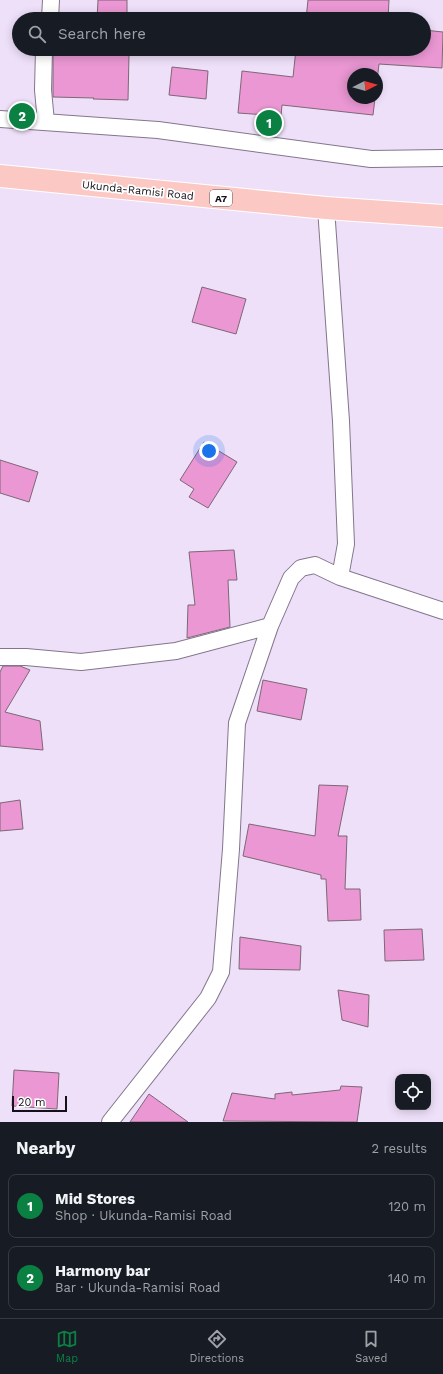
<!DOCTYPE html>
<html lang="en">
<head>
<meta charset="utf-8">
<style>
  body { margin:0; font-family:"Work Sans",sans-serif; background:#242831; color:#f1f3f6 }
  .controls { position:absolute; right:12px; bottom:12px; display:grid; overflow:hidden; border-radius:8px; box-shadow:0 2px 10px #0003 }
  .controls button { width:36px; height:36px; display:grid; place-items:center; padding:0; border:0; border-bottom:1px solid #363941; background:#171b24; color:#f1f3f6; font:20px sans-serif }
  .compass { position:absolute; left:347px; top:68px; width:36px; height:36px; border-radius:50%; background:#171b24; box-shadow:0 2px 10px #0003; rotate:84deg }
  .scale { position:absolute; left:12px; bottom:10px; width:55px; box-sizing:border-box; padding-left:4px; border:2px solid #151119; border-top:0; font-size:11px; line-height:14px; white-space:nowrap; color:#151119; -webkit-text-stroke:3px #fff; paint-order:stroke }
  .you { position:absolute; left:209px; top:451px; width:14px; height:14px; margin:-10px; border:3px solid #fff; border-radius:50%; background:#1a73e8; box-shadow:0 0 0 6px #1a73e833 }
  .badge { display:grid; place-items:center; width:26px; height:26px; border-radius:50%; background:#0b8043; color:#fff; font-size:13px; font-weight:700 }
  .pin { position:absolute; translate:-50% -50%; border:2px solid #fff; box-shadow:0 1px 4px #0006 }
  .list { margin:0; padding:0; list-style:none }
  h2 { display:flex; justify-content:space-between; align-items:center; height:52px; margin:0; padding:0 16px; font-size:17px }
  h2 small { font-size:13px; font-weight:400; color:#9ea1a6 }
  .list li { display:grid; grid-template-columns:26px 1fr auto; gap:12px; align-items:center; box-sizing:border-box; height:64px; margin:0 8px 8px; padding:0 8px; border:1px solid #363941; border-radius:8px }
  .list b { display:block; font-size:15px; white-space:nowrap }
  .list p { margin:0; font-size:13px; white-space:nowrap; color:#9ea1a6 }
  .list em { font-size:13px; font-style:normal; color:#9ea1a6 }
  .icon { flex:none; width:22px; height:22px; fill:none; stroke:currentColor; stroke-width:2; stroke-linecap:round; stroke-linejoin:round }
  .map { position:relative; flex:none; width:443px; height:1122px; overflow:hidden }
  .search { position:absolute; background:#171b24; box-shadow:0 2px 10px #0003; left:12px; right:12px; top:12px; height:44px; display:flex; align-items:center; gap:10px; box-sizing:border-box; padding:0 14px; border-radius:22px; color:#9ea1a6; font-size:15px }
  .sheet { height:196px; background:#171b24 }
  nav { display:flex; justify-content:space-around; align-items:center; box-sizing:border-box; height:56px; border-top:1px solid #363941; background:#171b24; font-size:11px; color:#9ea1a6 }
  nav a { display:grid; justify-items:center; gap:2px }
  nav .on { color:#0b8043 }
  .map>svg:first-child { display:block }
</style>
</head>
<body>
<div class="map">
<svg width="443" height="1122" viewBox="0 0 443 1122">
  <rect width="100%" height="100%" fill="#eee0f9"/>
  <path fill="#ea97d3" stroke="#7e6776" d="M98,0h29v19h-30z
    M308,0h81l-1,19h-82z
    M424,30l19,2 -1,36 -63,-4 -2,17v-7h-24v24h22l-2,17 -91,-10 -1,11 -43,-3 4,-42 51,6 3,-28h128z
    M53,49h33v4l43,1 -1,46 -35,-1 1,-1 -41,-1z
    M172,67l36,4 -2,28 -37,-4z
    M202,287l44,12 -10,35 -44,-12z
    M204,442l33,20 -29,46 -19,-11 5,-8 -14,-9z
    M0,460l38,12 -9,30 -29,-9z
    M234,550l3,30h-9l2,47 -43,11 1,-33h7l-6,-53z
    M3,666h17l10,4 -25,42 35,9 3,29 -43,-4v-74z
    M263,680l44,9 -6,31 -44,-9z
    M319,785l29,1 -10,50h9l-2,53h15l1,31 -33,1 -2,-42h-5v-4l-78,-19 6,-32 66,12z
    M20,800l3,29 -23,2v-28z
    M422,929l2,31 -39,1 -1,-31z
    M240,937l61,9 -1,24 -61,-1z
    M338,990l31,5 -1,32 -26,-7z
    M14,1070l45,3 -2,36 -45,-3z
    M341,1086l21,1 -5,35 -134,-1 9,-28 43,6v-5l17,-2v3l48,-5z
    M149,1094l39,28h-58z"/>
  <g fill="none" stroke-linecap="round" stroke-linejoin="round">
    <g stroke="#82768c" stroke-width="18">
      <path id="minor" d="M50,19l1,-19
        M44,49l-1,41 3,32
        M0,119l158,11 213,29 72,-1
        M326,208l15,213 5,123 -6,33
        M0,657h26l55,5 95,-11 94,-25
        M110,1122l98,-124 13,-26 10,-123 6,-126 33,-97 21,-48 10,-10 14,-3 25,12 103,34"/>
    </g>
    <g stroke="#fff" stroke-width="24">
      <path id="trunk" d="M0,176l326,32 117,8"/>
    </g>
    <use href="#minor" stroke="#fff" stroke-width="16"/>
    <use href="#trunk" stroke="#fcc8c3" stroke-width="22"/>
  </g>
  <g text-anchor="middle" stroke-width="3.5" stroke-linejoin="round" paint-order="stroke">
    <rect fill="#fff" stroke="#5b585e" stroke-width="1" x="210" y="190" width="22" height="16" rx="3"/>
    <g font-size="10" font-weight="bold" fill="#151119">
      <text x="221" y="202">A7</text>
    </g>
    <g font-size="11" fill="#151119" stroke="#fff">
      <text transform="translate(138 190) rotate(6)" y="4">Ukunda-Ramisi Road</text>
    </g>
  </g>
</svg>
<div class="controls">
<button><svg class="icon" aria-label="locate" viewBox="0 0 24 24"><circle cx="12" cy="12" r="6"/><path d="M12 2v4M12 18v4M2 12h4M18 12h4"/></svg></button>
</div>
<svg class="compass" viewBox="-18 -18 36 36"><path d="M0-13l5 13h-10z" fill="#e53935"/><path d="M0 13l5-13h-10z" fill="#9ea1a6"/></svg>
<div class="scale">20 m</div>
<div class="you"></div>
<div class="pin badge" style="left:269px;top:123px">1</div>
<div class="pin badge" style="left:22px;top:116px">2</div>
<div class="search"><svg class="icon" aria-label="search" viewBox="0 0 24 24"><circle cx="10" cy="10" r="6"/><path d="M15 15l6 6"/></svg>Search here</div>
</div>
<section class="sheet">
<h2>Nearby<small>2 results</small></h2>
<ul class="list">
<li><span class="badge">1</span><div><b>Mid Stores</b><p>Shop · Ukunda-Ramisi Road</p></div><em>120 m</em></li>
<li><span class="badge">2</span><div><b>Harmony bar</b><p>Bar · Ukunda-Ramisi Road</p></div><em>140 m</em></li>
</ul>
</section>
<nav>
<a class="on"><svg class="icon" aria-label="map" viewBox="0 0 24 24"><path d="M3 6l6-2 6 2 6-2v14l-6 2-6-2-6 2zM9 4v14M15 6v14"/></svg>Map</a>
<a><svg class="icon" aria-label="directions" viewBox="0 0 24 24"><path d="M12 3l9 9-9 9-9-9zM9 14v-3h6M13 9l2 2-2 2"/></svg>Directions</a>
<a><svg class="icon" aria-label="saved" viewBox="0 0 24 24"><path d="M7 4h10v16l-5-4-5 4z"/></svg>Saved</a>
</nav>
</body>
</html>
